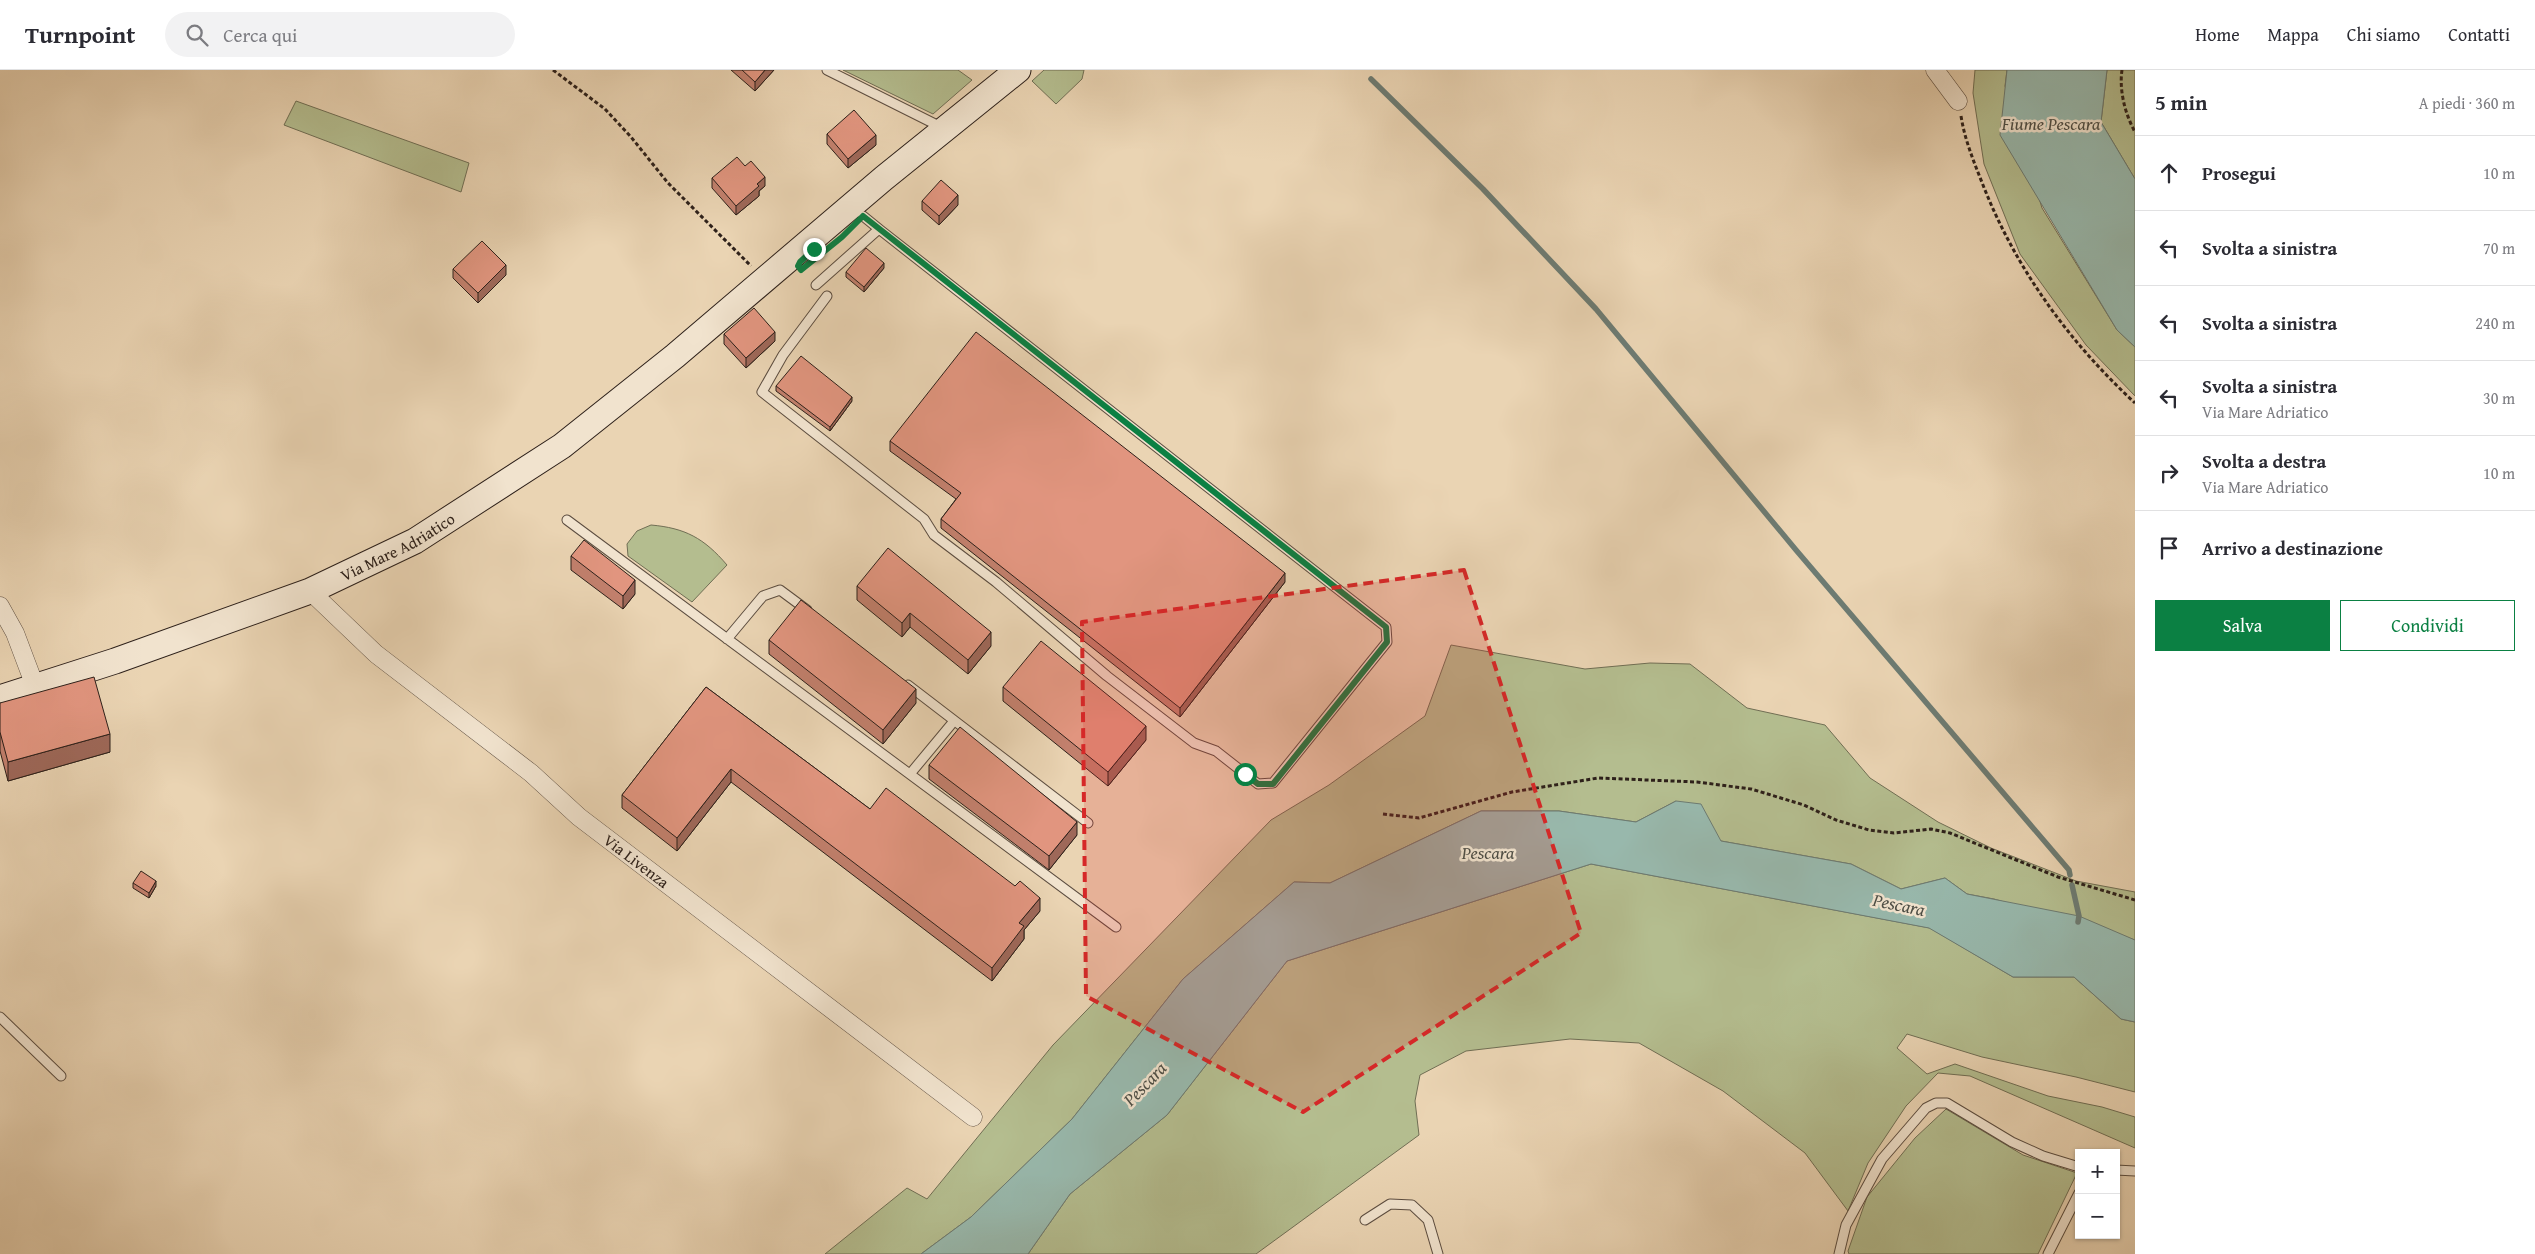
<!DOCTYPE html>
<html lang="it">
<head>
<meta charset="utf-8">
<style>
  body { margin:0; font-family:"Gentium Book Plus",serif; background:#f2f2f3; color:#2b2b33 }
  .controls { position:absolute; right:15px; bottom:15px; display:grid; overflow:hidden; border-radius:0px; box-shadow:0 1px 4px #0004 }
  .controls button { width:45px; height:45px; display:grid; place-items:center; padding:0; border:0; border-bottom:1px solid #e1e1e2; background:#fff; color:#2b2b33; font:25px sans-serif }
  .stop { position:absolute; width:15px; height:15px; margin:-11px; border:4px solid #0b8043; border-radius:50%; background:#fff }
  .stop.end { background:#0b8043; border-color:#fff; box-shadow:0 1px 5px #0008 }
  .list { margin:0; padding:0; list-style:none }
  h2 { display:flex; justify-content:space-between; align-items:center; height:65px; margin:0; padding:0 20px; font-size:21px }
  h2 small { font-size:16px; font-weight:400; color:#7c7c81 }
  .list li { display:grid; grid-template-columns:32px 1fr auto; gap:15px; align-items:center; box-sizing:border-box; height:75px; padding:0 20px; border-top:1px solid #e1e1e2 }
  .list b { display:block; font-size:19px; white-space:nowrap }
  .list p { margin:0; font-size:16px; white-space:nowrap; color:#7c7c81 }
  .list em { font-size:16px; font-style:normal; color:#7c7c81 }
  .actions { display:flex; gap:10px; padding:15px 20px }
  .actions a { flex:1; padding:11px 0; border:1px solid #0b8043; border-radius:0px; text-align:center; font-size:18px; color:#0b8043 }
  .actions .main { background:#0b8043; color:#fff }
  .icon { flex:none; width:28px; height:28px; fill:none; stroke:currentColor; stroke-width:2; stroke-linecap:round; stroke-linejoin:round }
  .map { position:relative; flex:none; width:2135px; height:1184px; overflow:hidden }
  header { display:flex; align-items:center; gap:30px; box-sizing:border-box; height:70px; padding:0 25px; background:#fff; border-bottom:1px solid #e1e1e2 }
  header strong { font-size:24px }
  nav { display:flex; gap:28px; margin-inline-start:auto; font-size:18px }
  .search { width:350px; height:45px; background:#f2f2f3; display:flex; align-items:center; gap:12px; box-sizing:border-box; padding:0 18px; border-radius:28px; color:#7c7c81; font-size:19px }
  main { display:flex }
  aside { flex:1; background:#fff }
  .map>svg:first-child { display:block }
</style>
</head>
<body>
<header>
<strong>Turnpoint</strong>
<div class="search"><svg class="icon" aria-label="search" viewBox="0 0 24 24"><circle cx="10" cy="10" r="6"/><path d="M15 15l6 6"/></svg>Cerca qui</div>
<nav><a>Home</a><a>Mappa</a><a>Chi siamo</a><a>Contatti</a></nav>
</header>
<main>
<div class="map">
<svg width="2135" height="1184" viewBox="0 0 2135 1184">
  <rect width="100%" height="100%" fill="#ead4b3"/>
  <filter id="stains"><feTurbulence type="fractalNoise" baseFrequency=".004" numOctaves="4"/><feColorMatrix values="0 0 0 0 .2 0 0 0 0 .09 0 0 0 0 .02 0 0 0 .5 -.17"/></filter>
  <radialGradient id="worn" r=".72"><stop offset=".6" stop-color="#630" stop-opacity="0"/><stop offset="1" stop-color="#630" stop-opacity=".3"/></radialGradient>
  <path fill="#b4bd8f" stroke="#706e54" d="M843,0h115l14,10 -39,34z
    M1044,0h40l-2,9 -26,25 -24,-23z
    M1975,0h32l-2,16 37,122 75,122 18,17v49l-49,-51 -66,-91 -36,-90 -11,-71z
    M2107,0h28v109l-34,-57z
    M296,31l173,62 -8,29 -177,-67z
    M651,455c34,3 53,13 76,40l-35,37 -64,-46 -1,-12 10,-13z
    M1451,575l134,24 65,-6 40,1 57,44 78,17 45,53 68,44 53,26 85,33 59,11v48l-141,-41 -27,-5 -22,-16 -44,11 -50,-25 -130,-23 -45,-40 -40,21 -77,-11h-78l-151,72 -36,-1 -111,97 -111,140 -101,98 -50,37h-96l82,-66 20,11 126,-154 218,-225 58,-35 96,-69z
    M1591,794l339,64 83,49h61l47,42 14,3v70l-59,-15 -94,-20 -75,-23 -10,14 30,26 28,-10 93,32 54,11 33,10v31l-165,-72 -32,-3 -32,33 -38,57 -20,48 -43,-58 -82,-62 -84,-48 -69,-4 -104,12 -46,24 -5,26 4,34 -163,119h-228l42,-60 97,-79 120,-154z
    M1946,1039l77,46 54,18 -39,81h-189l-1,-3 19,-54 48,-59z"/>
  <path fill="#98b8ac" stroke="#6d7b72" d="M2007,0h100l-6,52 34,57v168l-18,-17 -117,-195z
    M1676,731l25,3 20,37 130,23 50,25 44,-11 22,16 112,22 56,24v82l-14,-3 -47,-42h-61l-84,-49 -338,-64 -304,97 -120,154 -97,79 -42,60h-107l50,-37 101,-98 111,-140 111,-97 36,1 151,-72h78l77,11z"/>
  <g fill="none" stroke-linecap="round" stroke-linejoin="round">
    <path stroke="#6d7b72" stroke-width="5.5" d="M1371,9l112,110 113,120 200,241 273,320 1,5
      M2072,815l7,31 -1,6"/>
    <g stroke="#5c4d40" stroke-width="11">
      <path id="lane" d="M827,0l116,58
        M863,146l16,13
        M816,215l63,-56 507,398 1,15 -114,141 -15,1 -42,-33 -22,-8 -87,-67 -111,-94 -62,-47 -10,-16 -162,-127 21,-37 44,-59
        M567,450l549,407
        M727,569l36,-43 17,-6 27,20
        M908,615l180,138
        M910,704l44,-53
        M0,947l61,59
        M2116,1100l19,1
        M1365,1150l25,-16 22,1 16,15 10,34
        M1839,1184l7,-29 36,-66 44,-51 10,-5h11l65,39 31,14 36,11
        M2048,1184l31,-61"/>
    </g>
    <g stroke="#5c4d40" stroke-width="19">
      <g id="street">
        <path d="M1935,0l23,31"/>
        <path id="s1" d="M310,521l66,63 155,119 48,44 394,300"/>
        <path d="M0,536l15,27 20,53"/>
      </g>
    </g>
    <g stroke="#2d201a" stroke-width="27">
      <g id="secondary">
        <path id="s2" d="M0,628l115,-37 195,-70 105,-50 147,-95 113,-90 209,-178 134,-108"/>
      </g>
    </g>
    <path stroke="#2d201a" stroke-width="3" stroke-dasharray="4 2.5" stroke-linecap="butt" d="M553,0l52,39 26,28 37,46 83,83
      M2122,0c-3,20 3,44 13,62
      M1961,46c4,25 13,46 22,69 33,84 86,157 152,218
      M1383,744l36,4 93,-26 86,-14 99,4 54,7 53,16 32,15 33,10 25,3 37,-4 19,4 108,44 77,23"/>
    <use href="#lane" stroke="#f1e3ce" stroke-width="9"/>
    <use href="#street" stroke="#f1e3ce" stroke-width="18"/>
    <use href="#secondary" stroke="#f1e3ce" stroke-width="25"/>
  </g>
  <path fill="#c2806d" stroke="#2d201a" d="M731,0h43l-19,21z
    M827,64l49,11 -28,23 -21,-24z
    M745,96l20,20 -6,5v5l-23,19 -24,-27v-10z
    M922,131l36,4 -19,20 -17,-15z
    M884,198l-20,24 -18,-15v-5z
    M453,199l53,6 -28,28 -25,-25z
    M724,264l51,7 -29,27 -22,-24z
    M776,316l76,15 -22,30 -54,-40z
    M890,371l395,141 -105,135 -239,-189v-9l15,-20 -66,-48z
    M571,486l64,38 -12,15 -52,-39z
    M857,516l134,60 -23,28 -58,-47 -8,10 -45,-37z
    M769,570l147,63 -33,41 -114,-90z
    M706,617l164,122 170,102 -16,19v9l-32,42 -261,-199 -54,69 -55,-43v-13z
    M1003,617l143,53 -38,46 -105,-85z
    M0,633l110,49 -102,29 -8,-30z
    M929,695l148,70 -28,35 -120,-91z
    M133,813l23,3 -7,12 -16,-10z"/>
  <path fill="#9e6859" stroke="#2d201a" d="M765,0h9l-19,21v-9z
    M876,65v10l-28,23v-9z
    M765,107v9l-6,5v5l-23,19v-9l21,-22z
    M958,125v10l-19,20v-9z
    M884,193v5l-20,24v-5z
    M506,195v10l-28,28v-10z
    M775,262v9l-29,27v-10z
    M852,327v4l-22,30v-4z
    M1285,503v9l-105,135v-9z
    M635,510v14l-12,15v-13z
    M910,543v14l-8,10v-14z
    M991,562v14l-23,28v-14z
    M916,619v14l-33,41v-14z
    M1146,656v14l-38,46v-14z
    M110,664v18l-102,29v-19z
    M731,699v13l-54,69v-13z
    M1077,752v13l-28,35v-14z
    M156,811v5l-7,12v-5z
    M1040,828v13l-16,19v9l-32,42v-13l27,-45z"/>
  <path fill="#e1957f" stroke="#2d201a" d="M742,0h23l-10,12z
    M854,40l22,25 -28,24 -21,-25z
    M737,87l8,9 6,-5 14,16 -8,7 2,2 -23,20 -24,-28z
    M941,110l17,15 -19,21 -17,-15z
    M482,171l24,24 -28,28 -25,-24z
    M866,178l18,15 -20,24 -18,-15z
    M754,238l21,24 -29,26 -22,-24z
    M976,262l309,241 -105,135 -239,-189 20,-26 -71,-52z
    M801,286l51,41 -22,30 -54,-41z
    M584,470l51,40 -12,16 -52,-40z
    M888,478l103,84 -23,28 -58,-47 -8,10 -45,-37z
    M801,530l115,89 -33,41 -114,-90z
    M1041,571l105,85 -38,46 -105,-85z
    M94,607l16,57 -102,28 -8,-30v-29z
    M706,617l164,122 16,-21 129,98 5,-5 20,17 -21,25 5,3 -32,42 -261,-199 -54,69 -55,-43z
    M960,657l117,95 -28,34 -120,-91z
    M141,801l15,10 -7,12 -16,-10z"/>
  <g fill="none" stroke-linecap="round" stroke-linejoin="round">
    <path stroke="#0b8043" stroke-width="6" d="M814,179l-14,13 -2,4 3,4 41,-33 21,-21 523,411 1,15 -114,142h-15l-13,-10"/>
  </g>
  <path fill="#d62828" fill-opacity="0.2" stroke="#d62828" stroke-width="4" stroke-dasharray="10 6" stroke-linejoin="round" d="M1464,500l117,363 -278,179 -217,-116 -4,-374z"/>
  <g text-anchor="middle" stroke-width="5" stroke-linejoin="round" paint-order="stroke">
    <g font-size="16" fill="#2d201a" stroke="#f1e3ce">
      <text dy="6" stroke="none"><textPath href="#s2" startOffset="426">Via Mare Adriatico</textPath></text>
      <text dy="6" stroke="none"><textPath href="#s1" startOffset="424">Via Livenza</textPath></text>
    </g>
    <g font-size="18" font-style="italic" fill="#4d4e46" stroke="#f1e3ce">
      <text x="2051" y="60">Fiume Pescara</text>
      <text x="1488" y="789">Pescara</text>
      <text transform="translate(1899 835) rotate(12)" y="6">Pescara</text>
      <text transform="translate(1145 1014) rotate(-46)" y="6">Pescara</text>
    </g>
  </g>
  <rect width="100%" height="100%" filter="url(#stains)"/>
  <rect width="100%" height="100%" fill="url(#worn)"/>
</svg>
<div class="controls">
<button>+</button>
<button>−</button>
</div>
<div class="stop" style="left:1245px;top:704px"></div>
<div class="stop end" style="left:814px;top:179px"></div>
</div>
<aside>
<h2>5 min<small>A piedi · 360 m</small></h2>
<ul class="list">
<li><svg class="icon" aria-label="ahead" viewBox="0 0 24 24"><path d="M12 20V5M6 11l6-6 6 6"/></svg><div><b>Prosegui</b></div><em>10 m</em></li>
<li><svg class="icon" aria-label="left" viewBox="0 0 24 24"><path d="M17 20v-9H6M10 6l-5 5 5 5"/></svg><div><b>Svolta a sinistra</b></div><em>70 m</em></li>
<li><svg class="icon" aria-label="left" viewBox="0 0 24 24"><path d="M17 20v-9H6M10 6l-5 5 5 5"/></svg><div><b>Svolta a sinistra</b></div><em>240 m</em></li>
<li><svg class="icon" aria-label="left" viewBox="0 0 24 24"><path d="M17 20v-9H6M10 6l-5 5 5 5"/></svg><div><b>Svolta a sinistra</b><p>Via Mare Adriatico</p></div><em>30 m</em></li>
<li><svg class="icon" aria-label="right" viewBox="0 0 24 24"><path d="M7 20v-9h11M14 6l5 5-5 5"/></svg><div><b>Svolta a destra</b><p>Via Mare Adriatico</p></div><em>10 m</em></li>
<li><svg class="icon" aria-label="arrive" viewBox="0 0 24 24"><path d="M6 21V4h12l-3 4 3 4H6"/></svg><div><b>Arrivo a destinazione</b></div></li>
</ul>
<div class="actions"><a class="main">Salva</a><a>Condividi</a></div>
</aside>
</main>
</body>
</html>
